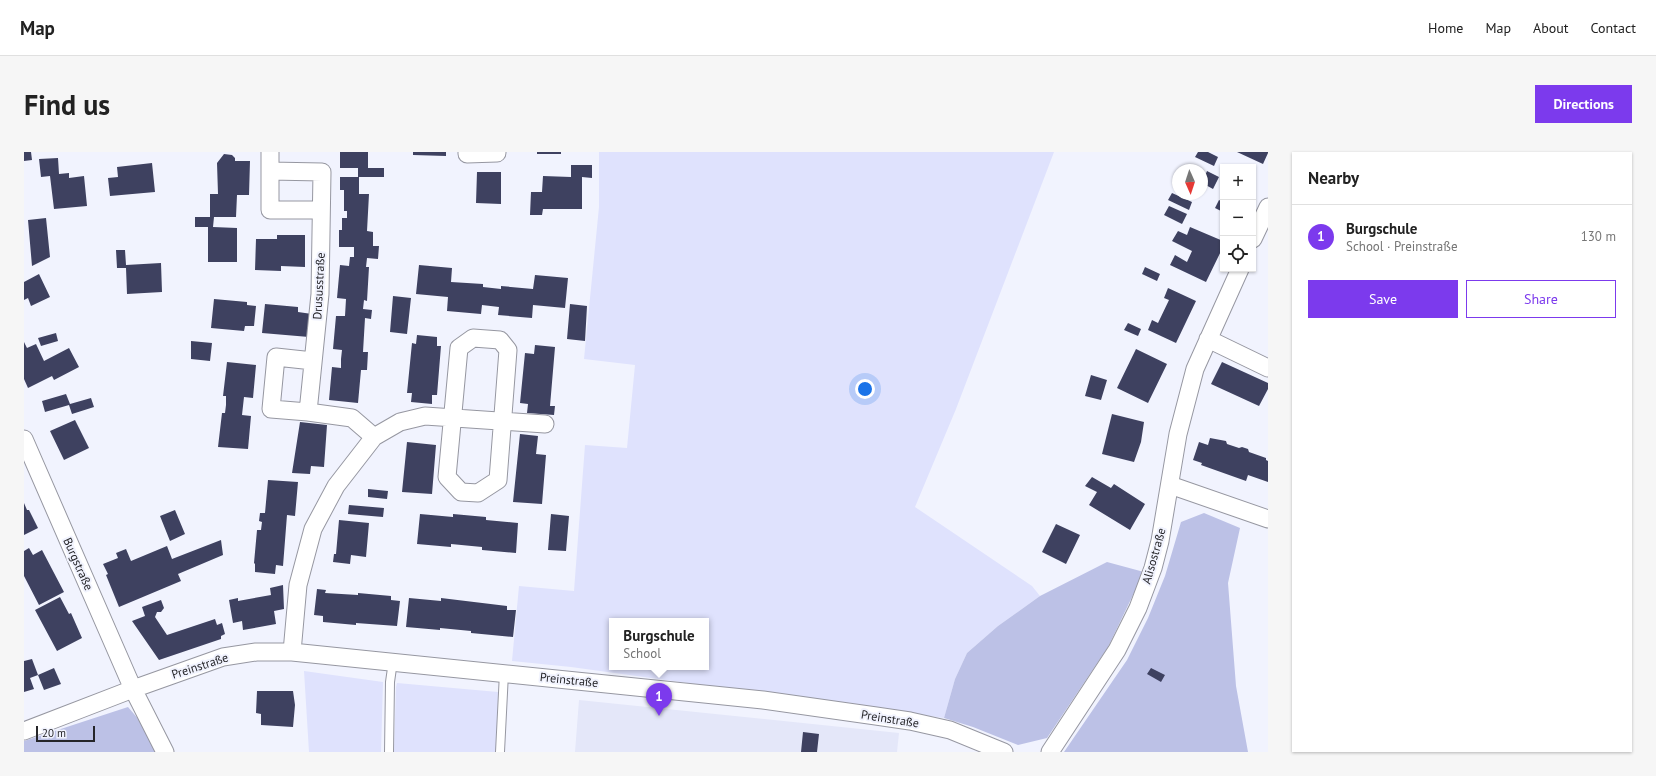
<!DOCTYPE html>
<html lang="en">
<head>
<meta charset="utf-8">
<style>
  body { margin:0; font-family:"PT Sans",sans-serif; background:#f6f6f6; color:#222 }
  .controls { position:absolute; right:12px; top:12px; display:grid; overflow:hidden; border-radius:0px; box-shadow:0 1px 3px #0004 }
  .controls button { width:36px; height:36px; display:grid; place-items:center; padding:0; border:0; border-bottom:1px solid #e0e0e0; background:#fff; color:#222; font:20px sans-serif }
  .compass { position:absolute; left:1148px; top:12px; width:36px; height:36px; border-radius:50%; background:#fff; box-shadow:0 1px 3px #0004; rotate:177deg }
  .scale { position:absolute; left:12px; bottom:10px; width:59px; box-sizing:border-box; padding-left:4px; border:2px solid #252529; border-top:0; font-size:11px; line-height:14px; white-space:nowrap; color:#252529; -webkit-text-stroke:3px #f1f3fe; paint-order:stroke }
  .you { position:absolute; left:841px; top:237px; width:14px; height:14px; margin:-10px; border:3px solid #fff; border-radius:50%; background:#1a73e8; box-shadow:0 0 0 6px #1a73e833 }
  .badge { display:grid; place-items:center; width:26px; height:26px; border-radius:50%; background:#7c3aed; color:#fff; font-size:13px; font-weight:700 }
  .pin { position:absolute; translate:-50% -33px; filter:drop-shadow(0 1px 2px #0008) }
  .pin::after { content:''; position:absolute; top:21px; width:14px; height:12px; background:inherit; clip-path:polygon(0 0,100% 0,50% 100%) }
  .popup { position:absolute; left:585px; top:466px; width:100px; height:52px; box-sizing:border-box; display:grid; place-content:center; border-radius:0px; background:#fff; filter:drop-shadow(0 1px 3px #0005); font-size:13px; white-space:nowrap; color:#767676 }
  .popup b { font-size:15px; color:#222 }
  .popup::after { content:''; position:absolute; left:50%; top:100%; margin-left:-8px; border:8px solid transparent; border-top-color:#fff }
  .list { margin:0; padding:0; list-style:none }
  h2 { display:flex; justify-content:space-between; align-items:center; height:52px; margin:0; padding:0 16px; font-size:17px }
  h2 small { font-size:13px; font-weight:400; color:#767676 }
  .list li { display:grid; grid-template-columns:26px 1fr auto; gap:12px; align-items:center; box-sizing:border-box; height:64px; padding:0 16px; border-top:1px solid #e0e0e0 }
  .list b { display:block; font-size:15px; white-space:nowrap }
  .list p { margin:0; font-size:13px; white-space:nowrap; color:#767676 }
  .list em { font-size:13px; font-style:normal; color:#767676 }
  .actions { display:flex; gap:8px; padding:12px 16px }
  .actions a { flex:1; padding:9px 0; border:1px solid #7c3aed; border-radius:0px; text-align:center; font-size:14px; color:#7c3aed }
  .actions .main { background:#7c3aed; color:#fff }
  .icon { flex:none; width:22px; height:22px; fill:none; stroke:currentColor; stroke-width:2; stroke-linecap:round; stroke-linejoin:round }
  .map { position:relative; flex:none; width:1244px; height:600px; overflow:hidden; border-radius:0px }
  header { display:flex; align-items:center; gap:24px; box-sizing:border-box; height:56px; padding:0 20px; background:#fff; border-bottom:1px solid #e0e0e0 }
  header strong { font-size:19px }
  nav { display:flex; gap:22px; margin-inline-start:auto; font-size:14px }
  .intro { display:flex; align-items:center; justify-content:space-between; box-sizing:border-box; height:96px; padding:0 24px }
  h1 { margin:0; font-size:28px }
  .button { padding:10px 18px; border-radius:0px; background:#7c3aed; color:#fff; font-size:14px; font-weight:700 }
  main { display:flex; gap:24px; padding:0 24px }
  aside { flex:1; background:#fff; border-radius:0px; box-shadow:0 1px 3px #0004 }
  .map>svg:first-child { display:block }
</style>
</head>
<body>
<header>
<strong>Map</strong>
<nav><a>Home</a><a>Map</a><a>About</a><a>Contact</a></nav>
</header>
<div class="intro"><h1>Find us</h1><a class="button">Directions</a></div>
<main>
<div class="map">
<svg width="1244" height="600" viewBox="0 0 1244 600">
  <rect width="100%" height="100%" fill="#f1f3fe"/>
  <path fill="#e4e7f9" d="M555,548l320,33 -2,19h-322z"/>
  <path fill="#dfe2fd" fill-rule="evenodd" d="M575,0h455l-98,257 -41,98 117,79 8,10 -42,30 -31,27 -12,26 -11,39 -373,-51 -59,-6 7,-75 55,5 11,-146 42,3 8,-83 -51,-6 15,-152zM588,469h94v46h-94z
    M280,519l79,11 -2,70h-72z
    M373,531l101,9 -1,60h-103l2,-65z"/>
  <path fill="#bcc1e6" d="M1180,361l36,15 -12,55 8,103 12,66h-184l63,-92 21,-42 17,-42 16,-54z
    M1083,410l37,10 -36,75 -61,91 -29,7 -45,-18 -29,-9 11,-39 12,-26 31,-27 42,-30z
    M104,555l12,14 17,31h-133v-11z"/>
  <path fill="#3e4160" d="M0,0h7l1,8 -8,1z
    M316,0h28v16h16v9h-25v17h10l-2,37 6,1v14h6l-1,13 -11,-1 -1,9h3l-2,34 -3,-1 -1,9 9,1 -1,9 -6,-1 -2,34h5l-1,18h-6l-3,33 -29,-3 3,-33 9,1v-9l1,-9 -9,-1 3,-33h9l1,-17 -9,-1 3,-33 9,1 1,-9h4v-10h-15v-17h3v-12h5v-7h-3v-21h-4v-13h18v-9h-18z
    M389,0h33v4l-33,-1z
    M513,0h24v2h-24z
    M1174,0h10l10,5 -4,9 -19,-9z
    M1213,0h31v1l-5,11z
    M200,2l8,1 3,3v3h15l-1,34h-12l-1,22h-22l-1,10 24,1v34h-29v-35h-13v-10h15v-23h8l-1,-31z
    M34,6l1,16 10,-1v5l15,-2 3,30 -33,3 -4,-33 -9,1 -2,-18z
    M128,11l3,29 -45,4 -2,-18 10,-1 -1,-10z
    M547,13h21v13l-10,-1v32h-39l-1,6h-12l1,-23h11l1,-16 28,1z
    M1183,19l12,6 -6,12 -11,-6z
    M453,20h24v32l-25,-1z
    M1148,41l20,9 -3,8 -21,-10z
    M1195,48l4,2v10l-8,-4z
    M1145,54l18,8 -5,10 -18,-9z
    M22,66l4,39 -18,9 -4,-46z
    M1166,75l33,14v6l-17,35 -36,-17 5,-10 12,7 5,-11 -20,-10 6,-10 9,4z
    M253,83h28v32l-24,-1v5l-26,-1 1,-31h21z
    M92,98h9l1,15 35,-2 1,29 -35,2 -1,-26h-9z
    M395,113l33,3 -1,14 32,2v3l18,2v-3l32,3 2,-14 33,3 -3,30 -32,-3 -1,13 -34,-3 1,-8 -17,-2 -1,9 -34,-3 1,-14 -32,-3z
    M1121,115l15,7 -3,7 -15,-7z
    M15,122l11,23 -19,9 -3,-8 -4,2v-18z
    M1144,136l28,13 -20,42 -28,-13 4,-10 6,3 11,-23 -5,-2z
    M369,144l18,2 -4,36 -17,-2z
    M190,147l33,3v3l9,1 -2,20h-9l-1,5 -33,-3z
    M241,152l33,3v5l14,2 -3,23 -47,-4z
    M546,152l17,2 -2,35 -18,-2z
    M1104,171l13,6 -3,7 -14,-6z
    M32,181l2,8 -17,5 -3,-8z
    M393,183l20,2v9h4l-4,49h-5v9l-21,-2 1,-9h-5l5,-50 4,1z
    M167,189l21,2 -2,18 -19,-2z
    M0,190l3,6 9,-4 8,17 25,-13 10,19 -25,13 -2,-4 -24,12 -4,-9z
    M511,193l20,2 -5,59h5l-1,9 -27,-2 1,-9 -8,-1 5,-50 9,1z
    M1112,197l31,15 -19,39 -31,-15z
    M203,210l29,3 -3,33 -9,-1 -2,18 9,1 -3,33 -30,-2 4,-34h3l1,-8v-9h-3z
    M1198,210l46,21v6l-9,17 -48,-22z
    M1067,223l16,5 -6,20 -16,-4z
    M42,242l4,10 21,-6 3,9 -22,7 -3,-9 -24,7 -3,-11z
    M1088,262l32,8 -3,20 -7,20 -32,-8z
    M51,268l14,28 -25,12 -14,-29z
    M276,270l27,3 -3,42 -13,-1 -1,8 -18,-1z
    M496,282l18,2 -2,18 10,1 -4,49 -29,-2z
    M1186,286l16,3 1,3 12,4 3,-1 6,2 1,3 17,6v2l2,1v21l-20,-7 -2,6 -45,-16 1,-2 -9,-3 6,-18 9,3z
    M383,290l29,3 -4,49 -30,-2z
    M1068,325l19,11 3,-4 31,20 -15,26 -41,-25 8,-13 -12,-6z
    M244,328l30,2 -3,34 -8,-1 -4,51 -7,-1 -1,9 -20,-2v-8l-1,-1 3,-33h4l1,-8 -3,-1 1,-8h5z
    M344,337l20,2 -1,8 -19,-2z
    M0,351l3,7h2l9,18 -14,7z
    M325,353l35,3 -1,9 -35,-3z
    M151,358l10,24 -15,7 -10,-25z
    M396,362l33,3v-3l33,3v3l32,3 -2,30 -34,-3v-3l-31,-3v3l-34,-3z
    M527,362l18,2 -3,35 -18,-1z
    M315,368l30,3 -3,34 -15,-2 -1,9 -17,-2 1,-8h2z
    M1032,372l24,11 -14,29 -24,-12z
    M197,388l2,15 -45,19 3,7 -62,26 -13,-32 2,-1 -5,-10 15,-6 -2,-5 10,-4 5,12 36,-15 5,13z
    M5,396l4,7 9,-5 22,42 -25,13 -15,-29v-25z
    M259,433l1,24 -10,2 2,13 -33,6 -1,-9 -9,2 -4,-23 9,-2v3l33,-6 -1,-7z
    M293,437l9,1 -1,3 33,2v-2l33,3v4l9,1 -3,25 -41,-3v2l-33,-3v-6l-9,-1z
    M36,445l9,17 2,-1 11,25 -25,13 -22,-41z
    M385,446l32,3v-3l66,8v4h9l-3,27 -42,-4v-2l-31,-3v2l-34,-3z
    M137,448l3,8 -3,4h-4l-2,5 12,18 48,-16 2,6 5,-2 3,11 -4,2v3l-62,21 -27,-39 13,-5 -3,-9z
    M8,507l6,16 -8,3 4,11 -10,3v-31z
    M30,516l7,16 -17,6 -6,-15z
    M1127,516l14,7 -4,7 -14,-8z
    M233,539h36l2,14 -2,22 -32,-2v-11l-5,-1z
    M779,580l16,2 -2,18h-16z"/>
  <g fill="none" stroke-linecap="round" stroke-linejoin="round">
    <g stroke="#9697a1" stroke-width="10">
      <path id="lane" d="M365,600l1,-70 3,-21
        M476,600l4,-79"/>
    </g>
    <g stroke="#9697a1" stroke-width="19">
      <path id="street" d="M246,0v19l52,1 -2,122 -12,118 44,6 22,19
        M443,0v2l30,-1v-1
        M246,19v39h51
        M1229,87l15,-32
        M449,186l27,2 8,10 -10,130 -20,13 -17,-1 -14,-15 12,-129z
        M1184,187l60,29
        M284,260l-37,-3 5,-52 37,4
        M0,287l109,250 32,63
        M1146,333l98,34
        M268,500l6,-67 15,-56 23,-43 38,-49 26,-15 25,-6 120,8
        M0,579l109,-42 90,-32 33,-5h36l471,48 113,16 34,5 40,9 54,22
        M1026,600l67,-102 21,-42 15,-40 7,-27 18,-107 17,-65 45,-100"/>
    </g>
    <use href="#lane" stroke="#fff" stroke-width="8"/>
    <use href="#street" stroke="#fff" stroke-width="17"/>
  </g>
  <g text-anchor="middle" stroke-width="4" stroke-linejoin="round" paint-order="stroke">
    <g font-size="12" fill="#252529" stroke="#f1f3fe">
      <text transform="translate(295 134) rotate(-87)" y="4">Drususstraße</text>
      <text transform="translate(1130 404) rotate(-74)" y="4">Alisostraße</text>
      <text transform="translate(54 412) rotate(66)" y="4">Burgstraße</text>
      <text transform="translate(176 514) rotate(-18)" y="4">Preinstraße</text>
      <text transform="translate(545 528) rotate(6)" y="4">Preinstraße</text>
      <text transform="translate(866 567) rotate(9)" y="4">Preinstraße</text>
    </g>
  </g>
</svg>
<div class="controls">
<button>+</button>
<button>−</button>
<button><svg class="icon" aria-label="locate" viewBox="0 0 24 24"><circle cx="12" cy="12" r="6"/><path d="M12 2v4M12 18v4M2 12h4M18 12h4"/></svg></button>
</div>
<svg class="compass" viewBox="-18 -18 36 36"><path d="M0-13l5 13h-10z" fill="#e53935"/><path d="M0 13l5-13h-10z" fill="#767676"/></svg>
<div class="scale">20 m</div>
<div class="you"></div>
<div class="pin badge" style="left:635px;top:564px">1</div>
<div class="popup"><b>Burgschule</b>School</div>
</div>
<aside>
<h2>Nearby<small></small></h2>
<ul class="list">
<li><span class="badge">1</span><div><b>Burgschule</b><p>School · Preinstraße</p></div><em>130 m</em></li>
</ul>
<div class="actions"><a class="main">Save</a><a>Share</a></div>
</aside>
</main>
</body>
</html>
